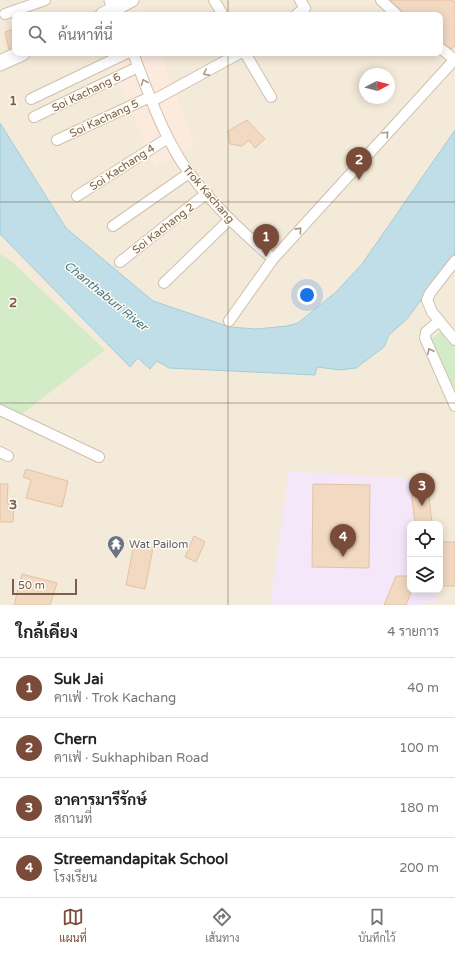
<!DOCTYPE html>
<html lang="th">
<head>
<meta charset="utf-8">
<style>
  body { margin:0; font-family:"Varela Round",Sarabun,sans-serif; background:#f6f6f6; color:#222 }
  .controls { position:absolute; right:12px; bottom:12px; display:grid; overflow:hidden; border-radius:8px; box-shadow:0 2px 10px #0003 }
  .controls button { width:36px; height:36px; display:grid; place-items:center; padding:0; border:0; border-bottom:1px solid #e0e0e0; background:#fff; color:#222; font:20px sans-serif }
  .compass { position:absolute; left:359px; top:68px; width:36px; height:36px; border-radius:50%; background:#fff; box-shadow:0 2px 10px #0003; rotate:83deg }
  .scale { position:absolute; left:12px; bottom:10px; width:65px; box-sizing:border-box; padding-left:4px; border:2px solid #78604d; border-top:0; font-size:11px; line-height:14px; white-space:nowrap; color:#78604d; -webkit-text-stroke:3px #fffbf2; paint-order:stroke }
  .you { position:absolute; left:307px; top:295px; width:14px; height:14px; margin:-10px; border:3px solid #fff; border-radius:50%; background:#1a73e8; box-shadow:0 0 0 6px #1a73e833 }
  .badge { display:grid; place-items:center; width:26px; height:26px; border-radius:50%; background:#7a4b38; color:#fff; font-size:13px; font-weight:700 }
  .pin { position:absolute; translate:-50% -33px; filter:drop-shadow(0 1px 2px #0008) }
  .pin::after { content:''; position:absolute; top:21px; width:14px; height:12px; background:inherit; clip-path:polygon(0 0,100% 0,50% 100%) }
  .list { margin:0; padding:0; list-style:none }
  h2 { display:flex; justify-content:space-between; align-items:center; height:52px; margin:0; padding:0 16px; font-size:17px }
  h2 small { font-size:13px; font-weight:400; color:#767676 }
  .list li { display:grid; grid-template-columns:26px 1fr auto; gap:12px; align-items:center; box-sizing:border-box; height:60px; padding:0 16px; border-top:1px solid #e0e0e0 }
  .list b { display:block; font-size:15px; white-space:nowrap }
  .list p { margin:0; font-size:13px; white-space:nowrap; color:#767676 }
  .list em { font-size:13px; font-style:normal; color:#767676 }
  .icon { flex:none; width:22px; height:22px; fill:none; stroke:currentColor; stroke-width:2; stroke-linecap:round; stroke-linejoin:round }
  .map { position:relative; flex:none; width:455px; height:605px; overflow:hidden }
  .search { position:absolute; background:#fff; box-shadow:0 2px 10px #0003; left:12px; right:12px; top:12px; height:44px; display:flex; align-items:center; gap:10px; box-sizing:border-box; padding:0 14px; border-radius:8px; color:#767676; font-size:15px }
  .sheet { height:292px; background:#fff }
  nav { display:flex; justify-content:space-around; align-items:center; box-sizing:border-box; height:56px; border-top:1px solid #e0e0e0; background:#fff; font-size:11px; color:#767676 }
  nav a { display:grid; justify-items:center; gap:2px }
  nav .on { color:#7a4b38 }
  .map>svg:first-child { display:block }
</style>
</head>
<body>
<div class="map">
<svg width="455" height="605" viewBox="0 0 455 605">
  <rect width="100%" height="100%" fill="#fdf7eb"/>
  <path fill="#f4ead9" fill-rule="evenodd" d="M0,0h455v605h-455zM15,15h425v38h-425zM365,74h24v24h-24zM410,524h30v66h-30z"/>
  <path fill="#fceadf" d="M140,3l5,12h-32z
    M106,53h54l35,92 -40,23z"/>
  <path fill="#f4e7f9" d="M289,471l137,9 4,44h-20v66h26l1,11 -17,4h-150z"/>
  <path fill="#d4ebc8" d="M0,254l11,7 94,89 -83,64 -22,-10z
    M443,330l12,14v56l-26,-59z"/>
  <path fill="#bfdee7" stroke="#a5cdd9" d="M0,123l66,105 87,73 77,26 26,2 31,-3 11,-3 38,-31 26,-28 93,-134v124l-48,65 -18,16 -5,12 -28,21 -16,2 -23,-3 -2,8 -146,-7 -12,-7 -7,8 -12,-11 -8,9 -130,-133z"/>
  <path fill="#f2d9c2" stroke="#e5c1a3" d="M390,0h62l3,2v43l-3,4 -12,-7v-27h-33z
    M15,29v17l-6,3 -4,-17z
    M247,120l18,19 -10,9 -6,-8 -7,6 -12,-2 -2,-13z
    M26,469l42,12 -6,26 -36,-9 5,-18 -8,-3z
    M0,484h8l-1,20h7l-1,18h-13z
    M313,484l57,1 -1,83 -57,-1z
    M428,486l4,38h-17l-4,-35z
    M194,536l11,6 -9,20 -11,-5z
    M441,542h14v44h-14v-15h2z
    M134,544l19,4 -8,41 -19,-4z
    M22,574l35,9 -7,22h-36z
    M396,576h14v14h2l-6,15h-22z"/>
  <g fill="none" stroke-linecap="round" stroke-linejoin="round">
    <g stroke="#cfc0af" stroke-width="12">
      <path id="minor" d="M214,0l9,15
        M381,0l16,15
        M5,14l40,-14
        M296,15l9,-7 -5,-8
        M440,48l14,11
        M133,53c14,36 27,75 48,108 24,37 59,69 92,98
        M245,53l26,44
        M31,99l96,-46
        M152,101l88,-48
        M34,117l104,-50
        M57,140l93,-43
        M77,196l91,-58
        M113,226l76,-53
        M455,261l-25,32 -3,7 5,12 23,28
        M120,262l87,-69
        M164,283l66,-64
        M229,321l44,-62 182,-200
        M439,321l-13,11 -1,6 30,68
        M0,410l99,47
        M0,452l8,4"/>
    </g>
    <g stroke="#cfc0af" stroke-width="15">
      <path id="tertiary" d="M115,9l17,-9"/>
    </g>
    <g stroke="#d2c1ad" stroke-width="17">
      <path id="secondary" d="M103,15l12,-6 -3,-9
        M0,63l22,-10"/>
    </g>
    <use href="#minor" stroke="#fff" stroke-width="10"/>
    <use href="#tertiary" stroke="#fff" stroke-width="13"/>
    <use href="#secondary" stroke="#fff" stroke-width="15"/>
  </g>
  <defs><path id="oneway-chevron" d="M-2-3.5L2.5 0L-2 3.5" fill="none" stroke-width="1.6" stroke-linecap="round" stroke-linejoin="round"/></defs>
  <g stroke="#a7988b">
    <use href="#oneway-chevron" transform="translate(206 73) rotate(152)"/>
    <use href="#oneway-chevron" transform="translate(144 82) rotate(-112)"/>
    <use href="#oneway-chevron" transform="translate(386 134) rotate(-47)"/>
    <use href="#oneway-chevron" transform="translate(299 230) rotate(-48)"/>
    <use href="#oneway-chevron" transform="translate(430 351) rotate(-115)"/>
  </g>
  <path fill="none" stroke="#78604d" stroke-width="1" stroke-opacity="0.55" d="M228,0v15M228,53v552M0,202h455M0,403h455"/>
  <defs>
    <g id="temple-pin" transform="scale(0.9)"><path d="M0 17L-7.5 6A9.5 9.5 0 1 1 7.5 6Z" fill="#6b7280" stroke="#fffbf2"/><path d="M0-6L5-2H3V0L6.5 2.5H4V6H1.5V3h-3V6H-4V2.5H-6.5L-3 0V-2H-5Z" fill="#fff"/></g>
  </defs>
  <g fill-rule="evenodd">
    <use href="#temple-pin" x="116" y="544"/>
  </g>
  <g text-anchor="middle" stroke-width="3" stroke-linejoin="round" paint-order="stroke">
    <g font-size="11" fill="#78604d" stroke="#fffbf2">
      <text transform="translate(86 92) rotate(-26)" y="4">Soi Kachang 6</text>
      <text transform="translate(104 118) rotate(-25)" y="4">Soi Kachang 5</text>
      <text transform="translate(122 167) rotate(-33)" y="4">Soi Kachang 4</text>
      <text transform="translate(209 194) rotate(49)" y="4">Trok Kachang</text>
      <text transform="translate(163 228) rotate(-38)" y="4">Soi Kachang 2</text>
    </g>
    <g font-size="11" fill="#5b616d" stroke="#fffbf2" text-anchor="start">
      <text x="129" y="548">Wat Pailom</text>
    </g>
    <g font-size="12" font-style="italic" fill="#477b8b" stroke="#fffbf2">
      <text transform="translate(106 296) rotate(39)" y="4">Chanthaburi River</text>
    </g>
  </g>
  <g font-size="13" text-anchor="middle" font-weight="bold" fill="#78604d" stroke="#fffbf2" stroke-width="3" stroke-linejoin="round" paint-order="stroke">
    <text x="13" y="105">1</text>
    <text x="13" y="307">2</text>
    <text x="13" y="509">3</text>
  </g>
</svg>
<div class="controls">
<button><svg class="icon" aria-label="locate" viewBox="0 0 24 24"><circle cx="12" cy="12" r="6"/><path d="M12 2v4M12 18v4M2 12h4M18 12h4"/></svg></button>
<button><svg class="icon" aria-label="layers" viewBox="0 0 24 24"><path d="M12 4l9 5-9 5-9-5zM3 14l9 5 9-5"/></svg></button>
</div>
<svg class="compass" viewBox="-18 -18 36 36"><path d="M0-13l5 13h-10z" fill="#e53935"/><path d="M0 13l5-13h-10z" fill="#767676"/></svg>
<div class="scale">50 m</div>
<div class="you"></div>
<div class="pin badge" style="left:266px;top:257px">1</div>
<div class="pin badge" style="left:359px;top:180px">2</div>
<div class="pin badge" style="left:422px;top:506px">3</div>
<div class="pin badge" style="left:343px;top:557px">4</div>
<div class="search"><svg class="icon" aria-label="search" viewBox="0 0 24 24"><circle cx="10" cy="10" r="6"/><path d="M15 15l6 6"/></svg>ค้นหาที่นี่</div>
</div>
<section class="sheet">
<h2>ใกล้เคียง<small>4 รายการ</small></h2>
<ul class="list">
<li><span class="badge">1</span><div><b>Suk Jai</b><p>คาเฟ่ · Trok Kachang</p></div><em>40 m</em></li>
<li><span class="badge">2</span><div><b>Chern</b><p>คาเฟ่ · Sukhaphiban Road</p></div><em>100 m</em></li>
<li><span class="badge">3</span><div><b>อาคารมารีรักษ์</b><p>สถานที่</p></div><em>180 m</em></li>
<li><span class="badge">4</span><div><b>Streemandapitak School</b><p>โรงเรียน</p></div><em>200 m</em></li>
</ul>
</section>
<nav>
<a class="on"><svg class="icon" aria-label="map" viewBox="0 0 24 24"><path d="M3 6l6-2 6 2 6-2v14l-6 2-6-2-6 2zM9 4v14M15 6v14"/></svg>แผนที่</a>
<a><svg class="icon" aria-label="directions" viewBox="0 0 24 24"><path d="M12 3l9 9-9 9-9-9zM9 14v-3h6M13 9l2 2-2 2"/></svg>เส้นทาง</a>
<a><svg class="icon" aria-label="saved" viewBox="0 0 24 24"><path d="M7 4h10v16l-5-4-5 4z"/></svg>บันทึกไว้</a>
</nav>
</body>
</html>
